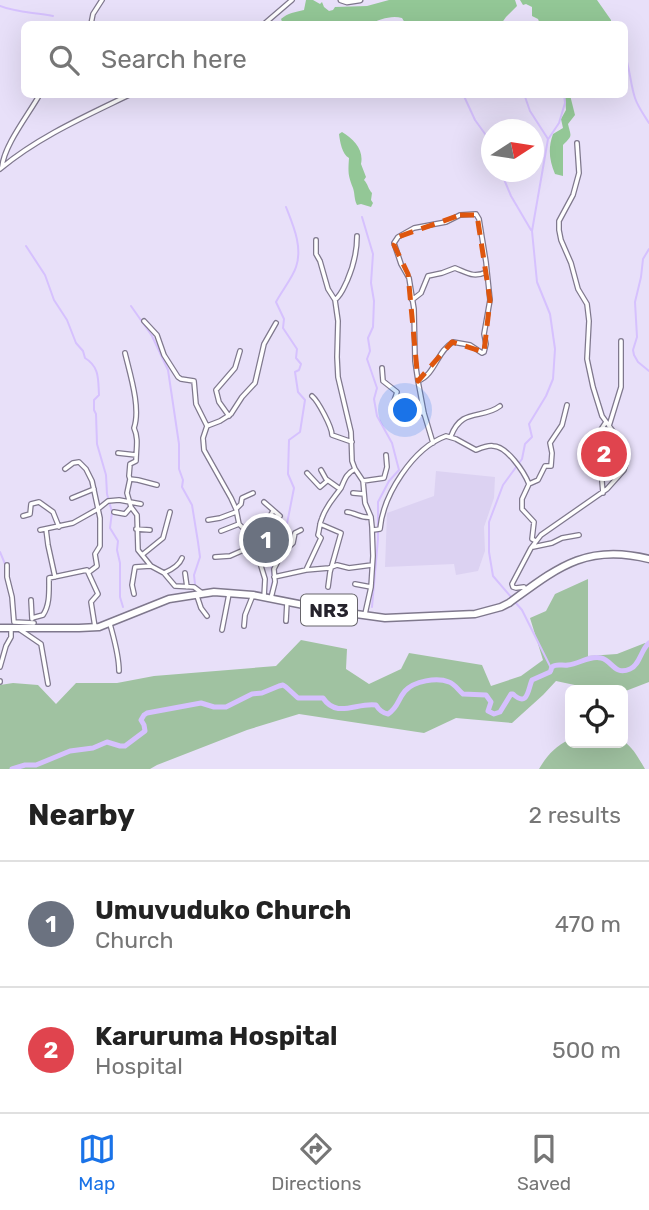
<!DOCTYPE html>
<html lang="en">
<head>
<meta charset="utf-8">
<style>
  body { margin:0; font-family:Rubik,sans-serif; background:#f6f6f6; color:#222 }
  .controls { position:absolute; right:21px; bottom:21px; display:grid; overflow:hidden; border-radius:10px; box-shadow:0 7px 28px #0002 }
  .controls button { width:63px; height:63px; display:grid; place-items:center; padding:0; border:0; border-bottom:2px solid #e0e0e0; background:#fff; color:#222; font:35px sans-serif }
  .compass { position:absolute; left:481px; top:119px; width:63px; height:63px; border-radius:50%; background:#fff; box-shadow:0 7px 28px #0002; rotate:78deg }
  .you { position:absolute; left:406px; top:411px; width:24px; height:24px; margin:-18px; border:5px solid #fff; border-radius:50%; background:#1a73e8; box-shadow:0 0 0 10px #1a73e833 }
  .badge { display:grid; place-items:center; width:46px; height:46px; border-radius:50%; background:#1a73e8; color:#fff; font-size:23px; font-weight:700 }
  .pin { position:absolute; translate:-50% -50%; border:4px solid #fff; box-shadow:0 2px 7px #0006 }
  .list { margin:0; padding:0; list-style:none }
  h2 { display:flex; justify-content:space-between; align-items:center; height:91px; margin:0; padding:0 28px; font-size:30px }
  h2 small { font-size:23px; font-weight:400; color:#767676 }
  .list li { display:grid; grid-template-columns:46px 1fr auto; gap:21px; align-items:center; box-sizing:border-box; height:126px; padding:0 28px; border-top:2px solid #e0e0e0 }
  .list b { display:block; font-size:26px; white-space:nowrap }
  .list p { margin:0; font-size:23px; white-space:nowrap; color:#767676 }
  .list em { font-size:23px; font-style:normal; color:#767676 }
  .icon { flex:none; width:38px; height:38px; fill:none; stroke:currentColor; stroke-width:2; stroke-linecap:round; stroke-linejoin:round }
  .map { position:relative; flex:none; width:649px; height:769px; overflow:hidden }
  .search { position:absolute; background:#fff; box-shadow:0 7px 28px #0002; left:21px; right:21px; top:21px; height:77px; display:flex; align-items:center; gap:18px; box-sizing:border-box; padding:0 24px; border-radius:10px; color:#767676; font-size:26px }
  .sheet { height:343px; background:#fff }
  nav { display:flex; justify-content:space-around; align-items:center; box-sizing:border-box; height:98px; border-top:2px solid #e0e0e0; background:#fff; font-size:19px; color:#767676 }
  nav a { display:grid; justify-items:center; gap:4px }
  nav .on { color:#1a73e8 }
  .map>svg:first-child { display:block }
</style>
</head>
<body>
<div class="map">
<svg width="649" height="769" viewBox="0 0 649 769">
  <rect width="100%" height="100%" fill="#e8e0f9"/>
  <path fill="#dcd2f2" d="M436,471l59,6 -1,21 -10,29 1,24 -7,20 -22,4 -2,-11 -69,3 2,-54 47,-17z"/>
  <path fill="#a0c2a1" d="M588,579v77l29,-2 28,-11 4,1v38l-26,10v-2h-25l-42,-9 -13,14 -31,28 -56,-5 -32,15 -125,-19 -52,16 -90,35 -7,4h-150v-84l13,-2 25,2 18,19 20,-21h41l37,-7 122,-10 25,-26 46,9 -1,20 23,15 32,-15 8,-16 73,12 9,21 30,-10 22,-16 -13,-42 16,-7 9,-17z
    M569,740l1,3h53v-2c10,6 16,18 22,28h-106c7,-12 16,-23 30,-29z"/>
  <path fill="#93c796" d="M306,0h7l7,4 2,-2 2,5 5,4 4,-1 2,-3 32,-1 22,-6h126l2,6 -11,11 -5,7h-97l1,-1 -3,-5c-12,-3 -22,2 -33,6h-86l-2,-5c7,-6 14,-7 23,-9z
    M520,0h77l14,20v4h-71l-2,-5 -6,-3v-9l-6,-3 -3,1z
    M565,95h5l5,20 -7,9c3,13 5,11 -5,21v31l-8,-2c-6,-14 -7,-26 -2,-40l10,-6 -2,-9 5,-9z
    M342,132c12,7 22,18 19,32l5,13 -2,3c4,4 4,9 8,13l-1,7 2,3 -2,4 -10,-3 -4,1c-3,-6 -2,-11 -4,-17 -5,-13 -5,-15 -4,-30 -7,-4 -9,-16 -10,-24z"/>
  <g fill="none" stroke-linecap="round" stroke-linejoin="round">
    <path stroke="#d6c1fe" stroke-width="2" d="M0,6c17,7 35,6 53,10
      M624,52c6,15 6,31 11,46 3,9 9,17 14,25
      M463,94l12,26 13,18 3,8
      M549,138l10,-15 6,-20 -1,-9
      M501,172l10,24 20,34
      M362,217l11,37 -2,29 3,18 -1,26 -5,11 2,13 -3,8 10,29 -3,11 3,17 15,27 7,27 -10,11 -11,21v37l-6,68
      M26,246l19,29 9,25 13,20 9,23 7,8 2,7c15,9 13,22 14,37l-5,5v10l2,4 1,30 9,31 1,19 5,18 -2,16 8,13 -1,9 3,13v34l3,10
      M649,249l-6,10 -2,18 -6,25 2,35 -4,13 1,5 4,7 11,9
      M131,306l21,30 16,34 11,74v25l4,11 -1,7 10,18 6,37 2,15 -6,18 1,9
      M0,552l5,12
      M270,592l3,-12 -2,-15 14,-31 9,-46 -6,-14 1,-34 11,-8 5,-32 -7,-8 -3,-20 4,-2 2,-6 -5,-6 1,-9 -14,-21 1,-9 -8,-17c5,-10 17,-25 20,-35 7,-20 -3,-42 -10,-60
      M511,597l-18,-21 -4,-24v-30l14,-37 19,-26 3,-15 7,-7 -3,-13 17,-28 7,-17 2,-30 -5,-35 -13,-32 -5,-51 16,-92 -18,-28 -6,-17
      M515,602l7,8 29,58"/>
    <path stroke="#d6c1fe" stroke-width="5" d="M12,769l13,-4h11l34,-14 23,-3 14,-6 13,4h5l20,-15 -1,-6 -3,-5 3,-5 3,-2 54,-10 13,4h12l26,-13 10,-1 17,-7 4,-1 3,2 12,11h25c14,21 34,4 53,7 3,5 6,8 12,9 10,-6 10,-15 17,-23 9,-10 32,-14 44,-9 6,2 9,8 14,12l23,1 5,7 -3,9 6,3 6,-2 11,-18h2c15,14 15,-5 19,-14l18,-8c1,-1 1,-3 2,-5 4,-4 11,-1 16,-2 11,-1 22,-10 33,-7 11,2 13,18 29,11 10,-4 11,-20 19,-26"/>
    <g stroke="#7f788d" stroke-width="6">
      <path id="minor" d="M91,24l2,-10 9,-14
        M264,24l28,-24
        M2,167c2,-22 27,-53 38,-73
        M0,169c38,-32 86,-53 131,-75
        M357,236c0,17 -3,29 -10,45 -4,8 -5,13 -12,19l3,21 -1,36 1,20 13,55 1,29 3,8 8,12 2,22 6,14 1,10 1,29 -2,31 -6,27
        M316,240v14l4,7 8,28 7,11
        M412,300l9,-7 7,-17 14,-3 13,-5c13,5 18,10 32,4
        M144,321l13,14 7,20 14,22 3,2 13,2 2,23 11,22 -4,12 1,12 27,48 5,11 3,15 11,11 3,5 12,39 -1,18
        M125,353c5,21 16,55 9,75 5,11 2,21 2,33l-6,3 -1,12 1,3 -3,14 4,14 6,8 1,35 13,16 13,7 11,13 19,1 8,6
        M382,368l1,13 14,11 -3,9 18,11 12,1
        M418,381c17,-6 19,-30 35,-39l17,3 12,8 2,-1 2,-8 -2,-10 6,-34 -4,-38 -7,-43 -3,-5 -16,1 -14,7 -32,6 -16,9 -4,6 7,21 8,14 5,31 1,52 3,20 6,32 9,30
        M312,396c6,5 20,31 20,39l20,7
        M229,416l-10,-14 -3,-12 19,-22 5,-17
        M207,426l13,-5 11,-7 11,-17 13,-14 9,-39 12,-21
        M609,426l12,-39v-46
        M451,436c11,-29 31,-16 49,-30
        M118,453l18,2
        M65,469l8,-6 6,-1 7,7 6,12 8,37v28l-5,8 2,12 -8,6
        M321,470l5,9 14,10
        M307,473l13,14 7,-6
        M130,479l8,1 19,5
        M363,481l21,-3 3,-11 -1,-12
        M529,484l9,-4 7,-14h6l1,-13 -2,-10 12,-18 5,-20
        M353,493l11,1
        M603,493l-5,-59 8,-12
        M72,498l22,-9
        M264,502l16,14
        M236,509l5,-5 1,-6 11,-5
        M114,512l11,2 6,-7
        M347,512c9,1 16,7 24,5
        M23,516l7,-2 1,-10 8,-2 14,10 6,15
        M208,520l12,-2 16,-6
        M320,524l21,9 -11,39 -2,15
        M46,529l2,16 7,32
        M136,529l14,1
        M40,530l33,-7 25,-14 10,-8 11,-1 22,4
        M373,530l7,-1c3,-34 33,-81 66,-93l10,3 20,11c5,-2 12,-5 17,-4 14,0 31,26 36,38l-7,15v10l12,13 -2,17 4,2
        M221,531l18,-7
        M253,540l16,-18v-4l4,-7
        M533,547l19,-4 10,-5 17,-3
        M142,555l21,-17 7,-26
        M215,557l15,-1 25,-11
        M7,565v12l5,20 2,25 20,1
        M306,570l15,-32 -3,-3c2,-6 1,-11 4,-17 5,-14 12,-20 19,-30 4,-9 5,-14 14,-19
        M164,573c7,-3 15,-7 18,-15
        M185,573l2,14
        M274,577l32,-7 23,-2 8,-3 12,3 23,-3
        M355,584l16,3
        M526,591l-2,-4 -8,1 -3,-1 -1,-3 19,-36 10,-13 66,-46 17,-19 3,-10 -1,-7 -6,-12 -18,-25 -9,-29 -6,-28 2,-38 -2,-17 -9,-15 -7,-26 -10,-23 -2,-10v-9l14,-26 6,-22 -2,-30
        M134,594l-2,-9 3,-18 16,-1
        M197,596l4,12 6,8
        M271,598l4,-16 -1,-13 8,-16 11,-10 2,-10 6,-3
        M31,600l1,19
        M32,618l11,-3c7,-10 6,-24 6,-37l38,-8 11,24 -7,8 4,25
        M286,621l1,-19
        M110,624c4,15 9,31 9,47
        M244,626l1,-11 8,-20
        M19,629l22,15 7,40
        M222,630l7,-36
        M0,667l6,-21 5,-9v-8
        M0,681v1"/>
    </g>
    <g stroke="#7f788d" stroke-width="7">
      <path id="major" d="M341,0l6,2 13,-2"/>
    </g>
    <g stroke="#7f788d" stroke-width="9">
      <path id="highway" d="M0,628h79l20,-1 70,-28 45,-7 39,3 81,16 51,7 90,-4 26,-7 8,-4c48,-35 77,-60 140,-44"/>
    </g>
    <use href="#minor" stroke="#fff" stroke-width="3.5"/>
    <use href="#major" stroke="#fff" stroke-width="4.5"/>
    <use href="#highway" stroke="#fff" stroke-width="6"/>
  </g>
  <path fill="none" stroke="#de560e" stroke-width="5" stroke-dasharray="14 9" stroke-linejoin="round" d="M460,215h17l13,85 -6,52 -32,-10 -34,39 -10,-107 -14,-29 4,-8z"/>
  <g text-anchor="middle" stroke-width="6" stroke-linejoin="round" paint-order="stroke">
    <rect fill="#fff" stroke="#67656b" stroke-width="2" x="301" y="594.5" width="56" height="31" rx="5"/>
    <g font-size="19" font-weight="bold" fill="#26232c">
      <text x="329" y="617">NR3</text>
    </g>
  </g>
</svg>
<div class="controls">
<button><svg class="icon" aria-label="locate" viewBox="0 0 24 24"><circle cx="12" cy="12" r="6"/><path d="M12 2v4M12 18v4M2 12h4M18 12h4"/></svg></button>
</div>
<svg class="compass" viewBox="-18 -18 36 36"><path d="M0-13l5 13h-10z" fill="#e53935"/><path d="M0 13l5-13h-10z" fill="#767676"/></svg>
<div class="you"></div>
<div class="pin badge" style="left:266px;top:540px;background:#6b7280">1</div>
<div class="pin badge" style="left:604px;top:454px;background:#e0444e">2</div>
<div class="search"><svg class="icon" aria-label="search" viewBox="0 0 24 24"><circle cx="10" cy="10" r="6"/><path d="M15 15l6 6"/></svg>Search here</div>
</div>
<section class="sheet">
<h2>Nearby<small>2 results</small></h2>
<ul class="list">
<li><span class="badge" style="background:#6b7280">1</span><div><b>Umuvuduko Church</b><p>Church</p></div><em>470 m</em></li>
<li><span class="badge" style="background:#e0444e">2</span><div><b>Karuruma Hospital</b><p>Hospital</p></div><em>500 m</em></li>
</ul>
</section>
<nav>
<a class="on"><svg class="icon" aria-label="map" viewBox="0 0 24 24"><path d="M3 6l6-2 6 2 6-2v14l-6 2-6-2-6 2zM9 4v14M15 6v14"/></svg>Map</a>
<a><svg class="icon" aria-label="directions" viewBox="0 0 24 24"><path d="M12 3l9 9-9 9-9-9zM9 14v-3h6M13 9l2 2-2 2"/></svg>Directions</a>
<a><svg class="icon" aria-label="saved" viewBox="0 0 24 24"><path d="M7 4h10v16l-5-4-5 4z"/></svg>Saved</a>
</nav>
</body>
</html>
